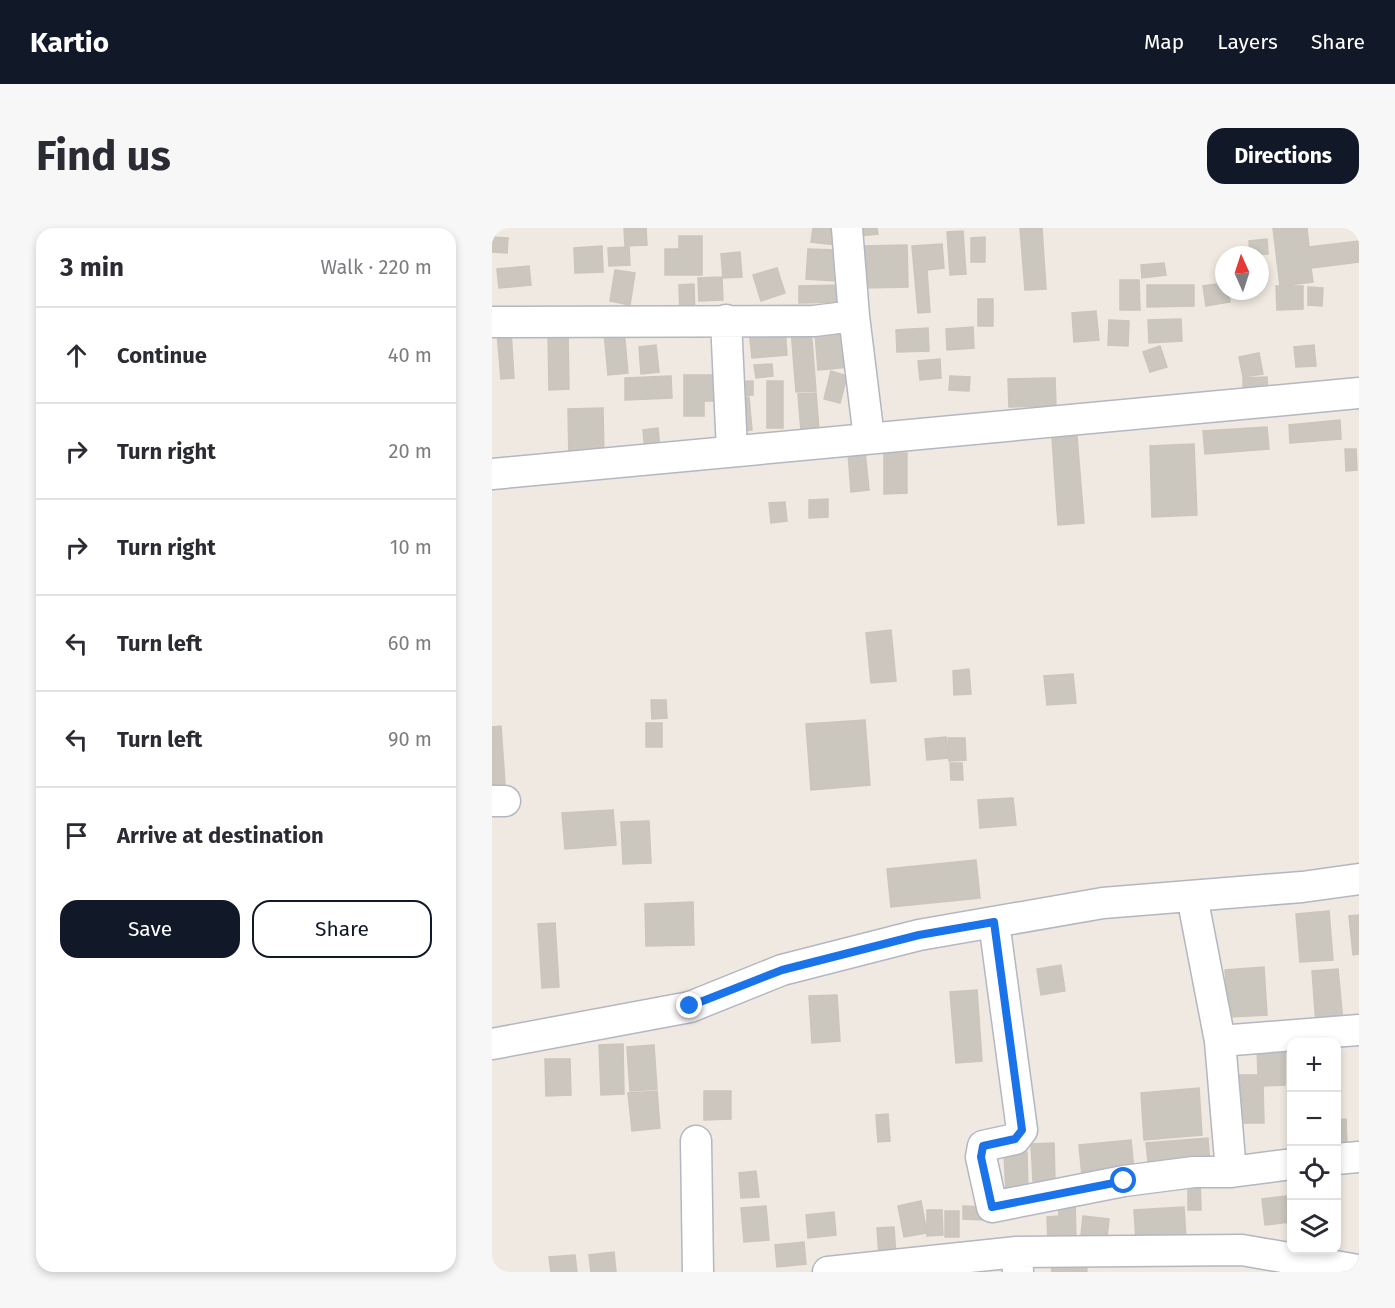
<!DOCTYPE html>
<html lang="en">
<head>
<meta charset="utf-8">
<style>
  body { margin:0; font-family:"Fira Sans",sans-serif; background:#f7f7f7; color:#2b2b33 }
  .controls { position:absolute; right:18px; bottom:18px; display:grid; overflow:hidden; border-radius:12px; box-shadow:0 3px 9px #0003 }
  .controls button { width:54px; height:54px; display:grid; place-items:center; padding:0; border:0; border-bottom:2px solid #e1e1e2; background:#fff; color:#2b2b33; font:30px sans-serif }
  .compass { position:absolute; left:723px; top:18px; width:54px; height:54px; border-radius:50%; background:#fff; box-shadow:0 3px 9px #0003; rotate:357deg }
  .stop { position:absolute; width:18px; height:18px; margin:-14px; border:4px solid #1a73e8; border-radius:50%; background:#fff }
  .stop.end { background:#1a73e8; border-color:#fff; box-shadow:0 2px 6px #0008 }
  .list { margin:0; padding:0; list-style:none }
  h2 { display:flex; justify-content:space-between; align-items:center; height:78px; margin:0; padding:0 24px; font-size:26px }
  h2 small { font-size:20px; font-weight:400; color:#7c7c81 }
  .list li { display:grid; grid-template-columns:39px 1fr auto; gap:18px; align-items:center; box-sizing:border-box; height:96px; padding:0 24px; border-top:2px solid #e1e1e2 }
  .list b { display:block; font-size:22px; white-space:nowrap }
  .list em { font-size:20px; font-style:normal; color:#7c7c81 }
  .actions { display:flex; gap:12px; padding:18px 24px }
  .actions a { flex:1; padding:14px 0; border:2px solid #111827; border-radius:18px; text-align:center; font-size:21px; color:#111827 }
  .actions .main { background:#111827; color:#fff }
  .icon { flex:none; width:33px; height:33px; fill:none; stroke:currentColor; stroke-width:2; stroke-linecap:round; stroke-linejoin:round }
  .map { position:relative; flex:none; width:867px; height:1044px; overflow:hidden; border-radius:18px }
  header { display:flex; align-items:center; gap:36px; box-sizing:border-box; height:84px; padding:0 30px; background:#111827; color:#fff }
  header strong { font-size:28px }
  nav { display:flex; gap:33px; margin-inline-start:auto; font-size:21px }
  .intro { display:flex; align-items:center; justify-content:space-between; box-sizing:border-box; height:144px; padding:0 36px }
  h1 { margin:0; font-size:42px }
  .button { padding:15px 27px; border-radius:18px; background:#111827; color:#fff; font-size:21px; font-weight:700 }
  main { display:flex; gap:36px; padding:0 36px }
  aside { flex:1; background:#fff; border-radius:18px; box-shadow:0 3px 9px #0003 }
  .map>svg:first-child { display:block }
</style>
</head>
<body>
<header>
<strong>Kartio</strong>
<nav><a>Map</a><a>Layers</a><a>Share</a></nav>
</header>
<div class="intro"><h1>Find us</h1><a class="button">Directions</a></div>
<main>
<aside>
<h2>3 min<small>Walk · 220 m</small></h2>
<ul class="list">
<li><svg class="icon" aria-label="ahead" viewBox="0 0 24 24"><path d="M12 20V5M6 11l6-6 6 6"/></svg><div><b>Continue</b></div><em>40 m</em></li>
<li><svg class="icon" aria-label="right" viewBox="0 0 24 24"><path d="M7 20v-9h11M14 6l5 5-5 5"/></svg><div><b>Turn right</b></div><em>20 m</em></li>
<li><svg class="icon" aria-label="right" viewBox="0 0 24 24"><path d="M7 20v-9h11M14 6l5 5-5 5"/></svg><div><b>Turn right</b></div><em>10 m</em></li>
<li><svg class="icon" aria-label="left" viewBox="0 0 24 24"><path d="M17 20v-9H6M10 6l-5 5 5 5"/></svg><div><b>Turn left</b></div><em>60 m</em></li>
<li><svg class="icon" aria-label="left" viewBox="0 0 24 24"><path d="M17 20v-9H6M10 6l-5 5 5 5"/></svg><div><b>Turn left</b></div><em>90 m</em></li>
<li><svg class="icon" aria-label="arrive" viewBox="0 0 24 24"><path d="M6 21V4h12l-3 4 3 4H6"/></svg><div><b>Arrive at destination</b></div></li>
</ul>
<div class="actions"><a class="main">Save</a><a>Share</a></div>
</aside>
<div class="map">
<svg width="867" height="1044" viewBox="0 0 867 1044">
  <rect width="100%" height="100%" fill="#efe9e1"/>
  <path fill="#cbc7bf" stroke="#cbc5ba" stroke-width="1.5" d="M132,0h22l1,17 -22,1z
    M321,0h25l-2,17 -25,-3z
    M367,0h18l1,6 -18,2z
    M528,0h22l4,61 -21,1z
    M781,0h34l2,19 50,-6v21l-48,6 2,14 -33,4z
    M471,3l3,43 -16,1 -3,-43z
    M187,8h23v39h-37v-26h14z
    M0,9l16,1 -1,15 -15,-1z
    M493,9v25h-14v-24z
    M775,11l1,15 -18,1 -1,-14z
    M450,16l2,24 -17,2 3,42 -12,1 -6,-67z
    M415,17l1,42 -44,1 -1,-42z
    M110,18l1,26 -28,1 -1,-25z
    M137,19l1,18 -21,1 -1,-18z
    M316,21l29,1 -1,31 -30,-2z
    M248,24l2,25 -19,1 -2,-24z
    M672,35l2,12 -24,3 -1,-13z
    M37,38l2,19 -32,3 -2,-19z
    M285,40l8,25 -24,8 -8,-26z
    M123,42l20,3 -5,32 -20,-4z
    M230,49l1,23 -24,1 -1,-23z
    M628,52h19l1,30h-20z
    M732,55v8h4l2,11 -24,4 -3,-20z
    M202,56l1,33h-15l-1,-32z
    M349,57v17l-42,1v-17z
    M655,57h47v21l-47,1z
    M784,58h27v23l-26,1z
    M816,59l15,1 -1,18 -14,-1z
    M486,71h15v27h-15z
    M604,83l3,29 -25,2 -2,-29z
    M689,91l1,22 -33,2 -1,-23z
    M617,92l20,1 -1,25 -20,-1z
    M293,99l2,28 -35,3 -3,-28z
    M481,99l1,21 -27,2 -1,-21z
    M319,100l5,63 -20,1 -5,-63z
    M436,100l1,23 -32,1 -1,-22z
    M354,101l4,38 -32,3 -3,-37z
    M132,102l4,43 -20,2 -4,-43z
    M19,103l3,47 -13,1 -4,-47z
    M76,103l1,58 -20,1 -1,-58z
    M164,117l3,27 -18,2 -2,-27z
    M822,117l2,21 -20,1 -2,-20z
    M668,118l7,21 -17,5 -7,-20z
    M767,125l4,21 -20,3 -4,-20z
    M448,131l1,19 -21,2 -2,-19z
    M280,136l1,12 -17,2 -2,-13z
    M339,143l16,5 -7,27 -16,-4z
    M192,147h36v26h-16v15h-20z
    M179,148l1,22 -47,2v-22z
    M458,148l20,1 -1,14 -20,-1z
    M775,149l1,17 -25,1v-17z
    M563,150l1,28 -47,1 -1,-28z
    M261,153v14l-19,1v-14z
    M275,153h16v47h-16z
    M324,165l3,36 -18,2 -3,-37z
    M257,169l3,33 -17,2 -3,-33z
    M111,180l1,50 -35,1 -1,-50z
    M848,192l1,19 -51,4 -1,-18z
    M775,199l2,22 -64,5 -2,-23z
    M166,200l2,22 -15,2 -2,-22z
    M585,208l7,87 -26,2 -6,-87z
    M702,216l3,71 -45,2 -2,-71z
    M853,221h11l1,21 -11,1z
    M373,223l4,39 -18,2 -3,-39z
    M392,225h23v40l-23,1z
    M336,271v18l-19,1v-18z
    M293,274l2,19 -16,2 -2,-20z
    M399,402l5,51 -25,2 -5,-50z
    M477,441l2,25 -17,1 -1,-24z
    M581,446l3,29 -29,2 -3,-29z
    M159,472h15l1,18 -15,1z
    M373,492l5,65 -59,5 -5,-66z
    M154,495h16v24h-16z
    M9,498l4,58 -13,1v-58z
    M454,509l2,21 -21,2 -2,-21z
    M456,510h17l1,22 -17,1z
    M458,535h12l1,17h-12z
    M521,570l3,27 -36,3 -2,-28z
    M121,582l3,35 -51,4 -3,-36z
    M157,593l2,42 -28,1 -2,-42z
    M484,632l4,38 -89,9 -4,-38z
    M201,674l1,43 -48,1 -1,-42z
    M837,683l4,49 -33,2 -4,-48z
    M867,687v39l-6,1 -4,-39z
    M63,695l4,64 -17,1 -4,-64z
    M569,737l4,26 -24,4 -4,-26z
    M772,739l3,48 -38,2 -4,-47z
    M846,741l5,53 -27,2 -4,-53z
    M485,762l5,71 -26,2 -6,-71z
    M345,767l3,46 -28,2 -3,-47z
    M131,816l1,50 -23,1 -2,-50z
    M162,817l3,44 -27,2 -3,-44z
    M765,817h28v40l-22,1 1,37h-28l-1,-48h23z
    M53,831h25l1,36 -25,1z
    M707,860l3,47 -58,5 -3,-47z
    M165,863l3,37 -28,3 -4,-38z
    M212,863h27v28l-27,1z
    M396,886l2,27 -12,1 -2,-27z
    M854,891l1,28 -11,1v-28z
    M716,910l2,27 -61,6 -3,-28z
    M639,912l3,31 -52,5 -3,-31z
    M562,915l1,38h-22l-2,-37z
    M535,924l1,38 -22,1 -2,-38z
    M264,943l3,26 -18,1 -2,-25z
    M696,949h12l1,33h-13z
    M794,968l3,26 -24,3 -3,-26z
    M566,970h17l1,44h-28l-1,-25 12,-1z
    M429,973l6,32 -23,4 -6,-31z
    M274,978l3,34 -25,2 -3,-34z
    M471,978l21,1v13l-21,-1z
    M692,979l2,31 -50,3 -2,-31z
    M435,982h15l1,25 -16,1z
    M453,983h14v26h-14z
    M342,984l2,23 -28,3 -2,-23z
    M591,988l26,3 -2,19 -26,-3z
    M402,999l2,29 -17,1 -2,-29z
    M312,1014l2,22 -29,3 -2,-22z
    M122,1024l2,20h-25l-2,-17z
    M83,1027l2,17h-26l-2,-15z
    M594,1032l1,12h-35l-1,-8z"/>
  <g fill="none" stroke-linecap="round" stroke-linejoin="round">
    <g stroke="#b4b7c1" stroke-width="33">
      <path id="minor" d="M355,0l7,88
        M234,92l6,131
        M0,94l322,-1 40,-5 15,122
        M0,246l867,-81
        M0,573h13
        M700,668l28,145 139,-11
        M502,694l28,208 -7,9 -32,7 -2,11 11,50 132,-26 70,-9h37l61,-8
        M728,813l11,131
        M0,816l198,-37 92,-37 137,-35 184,-32 199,-16 57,-8
        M204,913l2,131
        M844,931l23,-2
        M336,1044l189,-20
        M526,1044l-1,-20 225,-2 116,20"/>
    </g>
    <use href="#minor" stroke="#fff" stroke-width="30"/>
  </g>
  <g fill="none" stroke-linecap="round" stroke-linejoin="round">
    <path stroke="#1a73e8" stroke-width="8" d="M198,778l92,-36 137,-35 75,-13 28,208 -7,9 -32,7 -2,11 11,50 132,-26"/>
  </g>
</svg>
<div class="controls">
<button>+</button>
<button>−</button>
<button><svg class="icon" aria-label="locate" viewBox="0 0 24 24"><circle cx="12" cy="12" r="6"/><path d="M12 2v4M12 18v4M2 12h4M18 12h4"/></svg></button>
<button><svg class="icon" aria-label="layers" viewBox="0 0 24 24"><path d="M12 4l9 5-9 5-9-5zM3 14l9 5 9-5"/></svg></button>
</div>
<svg class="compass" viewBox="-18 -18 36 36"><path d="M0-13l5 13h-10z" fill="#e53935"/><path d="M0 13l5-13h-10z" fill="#7c7c81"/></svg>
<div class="stop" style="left:632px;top:953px"></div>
<div class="stop end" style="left:198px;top:778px"></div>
</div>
</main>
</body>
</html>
